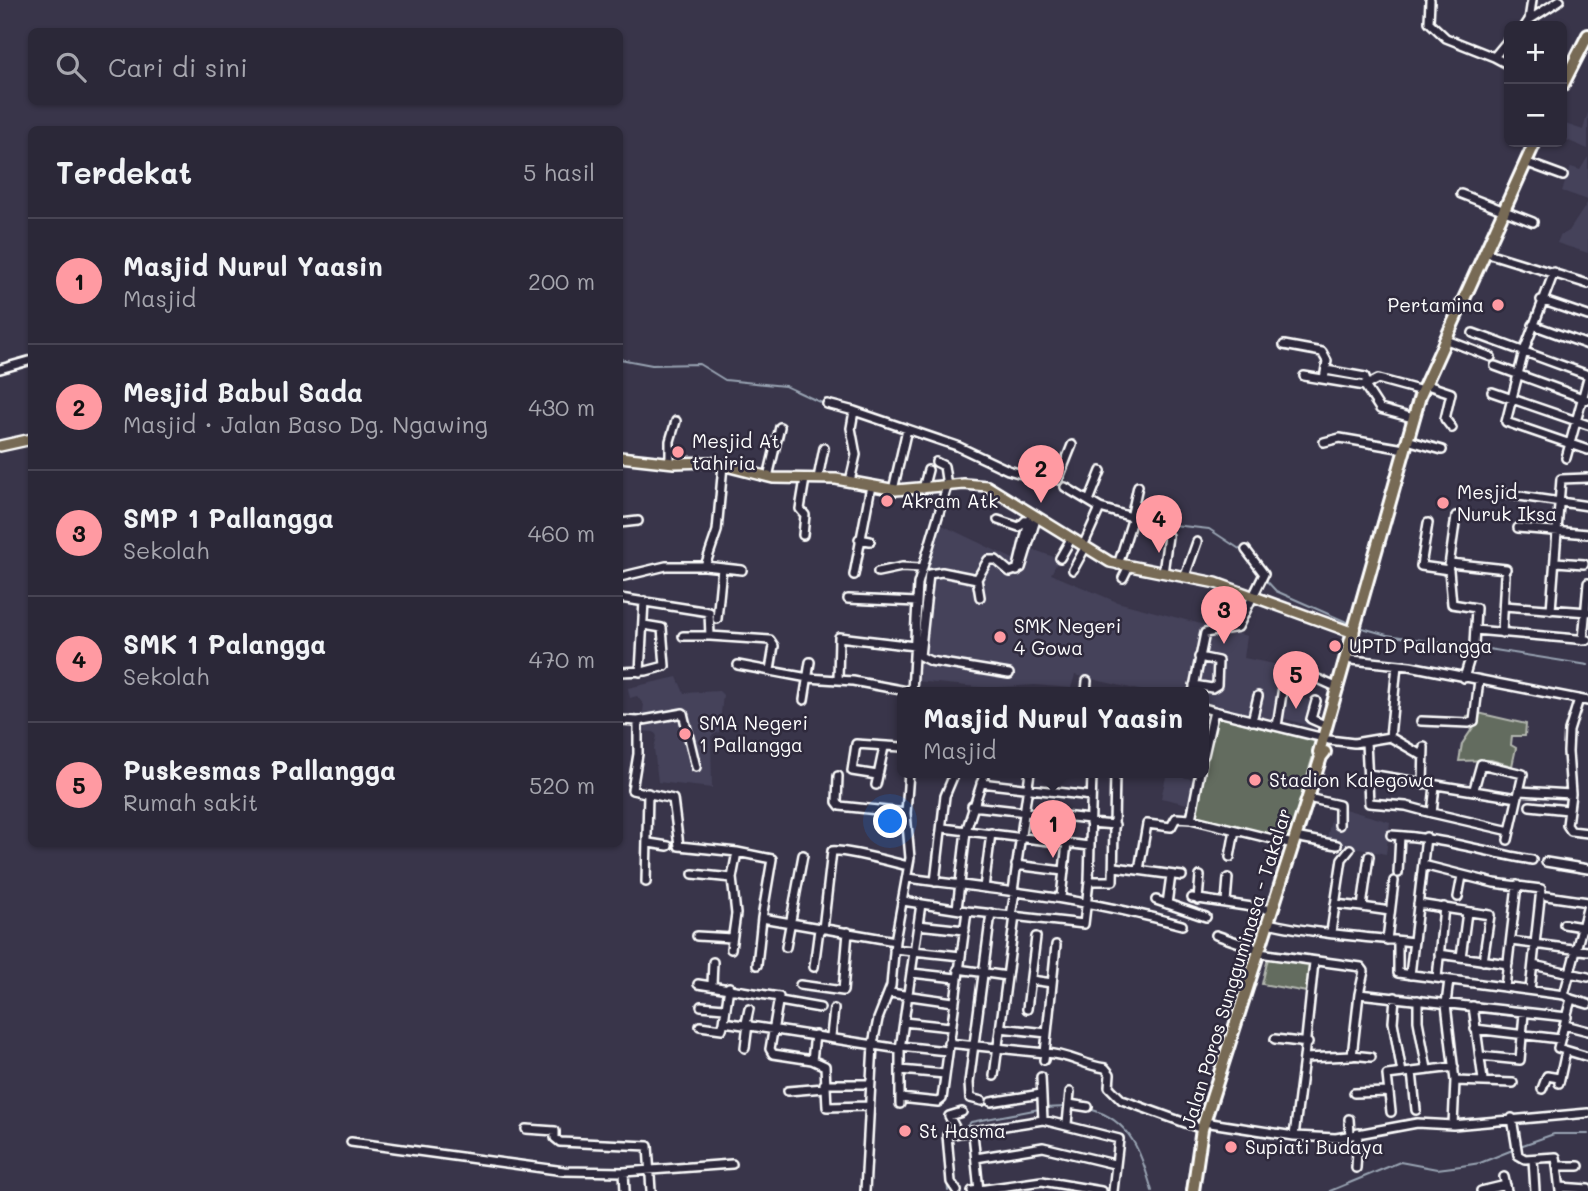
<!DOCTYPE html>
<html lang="id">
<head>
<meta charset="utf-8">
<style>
  body { margin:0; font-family:Mali,sans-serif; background:#333040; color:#f1f3f6 }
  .controls { position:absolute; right:21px; top:21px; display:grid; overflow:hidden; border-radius:10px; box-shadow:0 2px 5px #0004 }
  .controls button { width:63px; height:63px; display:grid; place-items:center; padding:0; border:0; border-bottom:2px solid #474453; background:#2b2838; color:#f1f3f6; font:35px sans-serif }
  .you { position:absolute; left:891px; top:822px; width:24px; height:24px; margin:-18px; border:5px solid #fff; border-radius:50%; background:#1a73e8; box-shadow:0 0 0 10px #1a73e833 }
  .badge { display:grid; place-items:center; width:46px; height:46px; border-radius:50%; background:#ff9aa2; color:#111; font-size:23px; font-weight:700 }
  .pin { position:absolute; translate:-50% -58px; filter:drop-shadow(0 2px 4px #0008) }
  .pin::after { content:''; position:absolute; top:37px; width:24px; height:21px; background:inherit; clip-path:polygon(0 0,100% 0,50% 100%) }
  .popup { position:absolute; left:897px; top:687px; width:312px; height:91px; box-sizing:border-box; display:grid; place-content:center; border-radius:10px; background:#2b2838; filter:drop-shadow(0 2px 5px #0005); font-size:23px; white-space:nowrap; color:#a6a6ae }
  .popup b { font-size:26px; color:#f1f3f6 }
  .popup::after { content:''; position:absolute; left:50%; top:100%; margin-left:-14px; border:14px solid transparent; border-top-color:#2b2838 }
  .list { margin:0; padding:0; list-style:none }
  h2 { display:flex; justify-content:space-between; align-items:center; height:91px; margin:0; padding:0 28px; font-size:30px }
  h2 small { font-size:23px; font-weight:400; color:#a6a6ae }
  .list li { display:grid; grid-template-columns:46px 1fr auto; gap:21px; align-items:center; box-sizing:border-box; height:126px; padding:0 28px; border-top:2px solid #474453 }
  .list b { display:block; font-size:26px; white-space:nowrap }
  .list p { margin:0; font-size:23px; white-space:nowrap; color:#a6a6ae }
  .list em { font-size:23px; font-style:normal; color:#a6a6ae }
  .icon { flex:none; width:38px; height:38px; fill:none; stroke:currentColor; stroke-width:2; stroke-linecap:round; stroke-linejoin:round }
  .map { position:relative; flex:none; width:1588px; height:1191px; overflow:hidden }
  .search { position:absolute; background:#2b2838; box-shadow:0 2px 5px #0004; left:28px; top:28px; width:595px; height:77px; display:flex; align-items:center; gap:18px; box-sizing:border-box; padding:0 24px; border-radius:10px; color:#a6a6ae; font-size:26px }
  .panel { position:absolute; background:#2b2838; box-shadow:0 2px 5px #0004; left:28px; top:126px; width:595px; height:721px; border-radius:10px }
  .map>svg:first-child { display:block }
</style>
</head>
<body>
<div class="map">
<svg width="1588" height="1191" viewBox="0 0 1588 1191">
  <rect width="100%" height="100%" fill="#39354a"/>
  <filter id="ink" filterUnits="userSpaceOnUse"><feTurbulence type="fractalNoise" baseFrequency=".0143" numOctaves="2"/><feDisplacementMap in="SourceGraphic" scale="14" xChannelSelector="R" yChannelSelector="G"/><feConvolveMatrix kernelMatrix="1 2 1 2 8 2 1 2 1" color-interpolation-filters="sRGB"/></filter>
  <g filter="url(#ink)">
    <path fill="#45425a" d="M1588,112v37l-26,-11v-15l21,7z
      M1588,157v43l-26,-9 9,-24 9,3z
      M1588,202v51l-31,-10 3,-7 9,-5z
      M1027,512l13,9 -8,28 27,10 -8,15 66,28 130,34 -3,22 40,8 -12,56 -68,-16v-14h-57l-72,-17 -4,13 -36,-3 -47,3 -72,-7 9,-110 17,-46 71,34z
      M677,677l7,16 35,-2 4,4 -4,37 -8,4 1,52 -54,-6 -4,-34 3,-12 -3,-4 -14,-1 4,-26 -7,-9 -7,2 -2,-10z
      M1286,694l27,7 -6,24 -28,-8z
      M1167,773l31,8 -6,24 -31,-7z
      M1334,806l56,16 -4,32 -60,-11z"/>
    <path fill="#646c5f" stroke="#b2b6af" stroke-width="2" d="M1478,713l48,11 -1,12h-13l-1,9 5,3 -4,18 -21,-6 -32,1 3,-17 14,-21 -11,-1 2,-6z
      M1216,716l101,26 -28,96 -93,-21z
      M1269,954l44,9 -6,29 -45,-8z"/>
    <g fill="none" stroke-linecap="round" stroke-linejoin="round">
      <path stroke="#98a3b2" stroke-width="2" d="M620,359l32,6 47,-1 26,16 60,6 39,18
        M1041,476l21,9
        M1156,523l53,6 35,23
        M1264,578l12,13 75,33
        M1359,627l28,8 83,12
        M1476,647l112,18
        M1044,1108l22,-1
        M1089,1109c42,10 53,46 63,82
        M962,1131l9,-9 68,-13
        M944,1136l4,55
        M1520,1146l34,-12h34
        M1330,1191l70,-29 37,7 24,-3 19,-3 35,-14"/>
      <g stroke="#fff" stroke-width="12">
        <path id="minor" d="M1430,0l-1,22 17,16 48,19 15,-18
          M1529,20l3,-20
          M1525,26l4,-6 31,-20
          M1494,57l15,8
          M1525,162l38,14
          M1461,194l72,28
          M1484,252l104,32
          M1554,272l-30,79 -18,71 82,28
          M1541,300l47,16
          M1533,325l55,20
          M1473,333l115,42
          M1444,339l47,18
          M1284,345l38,7 5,9 -3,18
          M1495,366l93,34
          M0,369l32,-9
          M1326,370l39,7 2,8
          M1304,376l61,10 13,-7 44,12
          M1424,384l27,9 -6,26 7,9
          M1365,386l15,23 33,9
          M1492,392l96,33
          M827,404l27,7
          M1407,440l35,10
          M1324,442l16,-4 64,11
          M1566,458l22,-80
          M670,463v-22l6,-20
          M768,477l12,-50
          M818,478l6,-30
          M1058,480l14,-35
          M850,481l6,-26 -5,-27 3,-17 103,35 51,24 32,9
          M1065,487l35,21
          M923,489l5,-19
          M893,490l14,-61
          M1499,493l89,13
          M1089,501l12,-30
          M1131,518l7,-32
          M998,520l21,7 6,-6
          M620,523l18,-2
          M1428,523l-7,43 28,4 3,34 24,4 -2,37 -10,33
          M1518,528l70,6
          M803,535l2,-20 -5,-6 5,-30
          M859,539l11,2
          M1083,546l17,-38 53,15
          M1060,558l11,-19
          M1556,562l28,2
          M1450,563l56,6
          M1118,565l14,-45
          M705,566l37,4
          M1449,566l7,-50
          M1073,570l12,-22
          M1017,571l14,-58
          M878,572l24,-5 19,1
          M1163,573l5,-37
          M854,575l17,-89
          M1185,576l12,-34
          M620,577l46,-11h39l12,-35 6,-66
          M1123,578l5,-10
          M977,579l-35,-7 -13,2 -9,82 10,5 79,13
          M980,597l-3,-18 11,-19h8l14,12 11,-4 16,-52
          M620,598l89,14 1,24h-27
          M848,599l69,3
          M1504,606l84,6
          M1551,610l10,-131 26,-1
          M717,619l5,-51
          M1475,630l113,10
          M1502,633l3,-58
          M710,636l60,4 4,6 -4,24
          M1583,640l5,-57
          M1352,660l58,6 178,35
          M738,665l70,13 45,3 59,11
          M620,672l26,-1 19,-5 -3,-38 -18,-3
          M640,672l4,-71
          M838,679l1,-42 75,9
          M1194,685l18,3 5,-3 1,-24 -19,-4
          M912,692l6,-108 29,-98 -3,-20 -8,-4
          M1086,692l1,-11
          M1193,692l12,-59 33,-6 26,-53 -18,-24
          M1579,699l-10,32 -1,21 3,42 -4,31 4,6 17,2
          M804,700l6,-38
          M1316,701l-5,18 16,7
          M1204,708l10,3 -10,44
          M1214,711l110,27
          M620,720l18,1 45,-8 13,54
          M638,721v33l-6,36 41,9 6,47 58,6
          M1252,721l6,-25
          M1421,721l48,2 5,-2 5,-41
          M1277,726l9,-58c14,0 38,15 53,20
          M1390,737l7,-72
          M1329,740l25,3 36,-6 33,19
          M1366,742l3,61 37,3 26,7 3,-27
          M1090,772l25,3
          M1200,772l-9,47 102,25
          M1369,774l148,24
          M877,775l-25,-4 4,-27 46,3
          M838,776l-1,26 3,4 66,7
          M981,783l110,13
          M1423,784l1,-37
          M876,785l8,-38
          M1474,789l7,-25 42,10 -15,66
          M1520,791l51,3
          M1308,798l31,7v20
          M972,806l118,13
          M1530,806l38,4
          M1432,813l78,18
          M1090,823l25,2
          M943,828l146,18
          M1391,835c47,2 94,17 141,25
          M1295,837l42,8
          M649,843l19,3
          M1230,857l5,-27
          M1546,862l42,7
          M1016,865l47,6
          M1423,865l71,18 47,6 -11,101
          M1115,867l67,9
          M1139,870l8,-46 24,3 5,-9 15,1
          M1398,873l2,-37
          M693,874l39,4
          M907,878c94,12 183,21 275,47
          M1089,881h24l2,-109
          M646,882l2,-89
          M935,882l10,-86 10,-24
          M984,888l7,-55
          M1013,891l17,-119
          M1547,896l41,6
          M1061,897l6,-54
          M1458,897l4,-21
          M1192,898l80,12
          M1156,900l50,17
          M1198,900l2,-24
          M1226,902l2,-24
          M1167,904l4,-29
          M1335,904l27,3 7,-51
          M1418,904l72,11 -7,46
          M1588,905l-24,90 7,4 -13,49 30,9
          M1362,907l28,4
          M957,909l9,-78 19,-59
          M967,911l117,13 5,-43 3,-108
          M1011,916l4,-24
          M1268,923c48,11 97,14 146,19
          M1564,924l24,4
          M918,925l47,5
          M823,929l9,-78c12,-2 59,11 76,15
          M1331,932l11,-73 8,-10
          M1216,935l44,15
          M697,936l35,2
          M1387,940l7,-59
          M1398,941v32l166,22
          M1511,941l77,10
          M1056,945l-11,108c24,1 38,12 60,15l5,6 -1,13 13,13 80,29
          M786,947l17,-92
          M731,949l5,-35 -4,-36 5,-26 35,7 -10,59 133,23
          M894,949l67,7
          M1259,953l102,14 3,4 -5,23
          M1439,954l69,10
          M1461,957l6,-45
          M757,965l5,-47
          M1533,965l55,12
          M814,967l5,-38
          M958,969l49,7
          M912,973l44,5
          M1410,975l16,-138
          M1437,978l7,-71
          M1031,980l21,3
          M1449,980l-3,24 9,77 -2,44
          M698,984l81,13 -9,52 3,5 39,6 3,-25
          M712,985l1,-23
          M800,985l43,6 5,-59
          M729,987l-5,35 176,27
          M1505,987l12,-102
          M890,993l63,9
          M1395,997l-2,25 9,51
          M1571,999l17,5
          M1418,1000v21l9,48
          M780,1001l40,7
          M701,1006l23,2
          M1473,1006l10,74
          M1027,1009l9,-72
          M904,1022l46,5
          M746,1023l3,-14
          M1565,1025l23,6
          M700,1026l22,3 2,-7
          M1000,1028l47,5
          M1475,1029l85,10
          M831,1036l3,-27
          M1275,1039l33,4
          M948,1043l97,10 -1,7
          M900,1046l47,5
          M745,1048l3,-24
          M1352,1055l19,2
          M1480,1056l40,4 4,-47
          M1304,1058l10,-96
          M812,1060l13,6 2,41 41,-1
          M900,1070l45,4
          M1412,1072l4,38
          M994,1076l21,-160
          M1041,1077l2,43
          M1455,1081l58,2
          M1559,1083l7,-32
          M824,1084h45
          M1542,1089l5,-13 12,2
          M788,1091l36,-3
          M1354,1093l35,-1
          M900,1098l38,4 4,-3 25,-188 -64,-10
          M982,1101l-12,-3 -1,-15 22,-170
          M991,1102l50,-8
          M900,1104v-55l21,-145
          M1069,1104l19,3
          M1391,1112l-4,-37 67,-8
          M1512,1118l6,37 7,4 31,-2 4,34
          M1349,1119l1,16
          M1204,1122l90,14 42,2 81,-15 36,2 135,-12
          M1067,1124l3,-32
          M526,1129l29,2v7l5,4 88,4 3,45
          M958,1133l-9,-17 13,-4
          M973,1133l6,58
          M1294,1136l10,-78 48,-2 7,-62 208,23
          M351,1142l213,29 60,1 108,-8
          M976,1158l67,-11 71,17
          M1533,1159l2,32
          M1558,1166h21
          M1356,1168l2,-35
          M624,1172l1,19
          M1504,1177l3,14
          M1560,1187l28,2
          M865,1191l8,-147 5,-25 13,-33 4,-45 15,-83 -4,-45 3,-41
          M957,1191l-6,-9 -4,-47 96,-15 76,19 -6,52
          M972,1191l70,-10 59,10
          M1481,1191l25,-6"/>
      </g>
      <g stroke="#fff" stroke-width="14">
        <path id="major" d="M0,446l32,-7
          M620,457l54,6 36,-1 63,16 63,1 60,11 68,-6 23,2 123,76 106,21 138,50"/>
      </g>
      <g stroke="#fff" stroke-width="16">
        <path id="highway" d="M1562,86l26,-51
          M1321,757l-2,-5 101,-356 115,-254
          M1193,1191l9,-62 119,-372 4,-5"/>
      </g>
      <use href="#minor" stroke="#2f2a3d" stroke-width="7"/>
      <use href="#major" stroke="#776a54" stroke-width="9"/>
      <use href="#highway" stroke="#776a54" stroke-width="10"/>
    </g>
  </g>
  <g fill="#ff9aa2" stroke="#2f2a3d" stroke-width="2.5">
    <circle cx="1498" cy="305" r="7"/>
    <circle cx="678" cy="452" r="7"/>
    <circle cx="887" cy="501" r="7"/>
    <circle cx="1443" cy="503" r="7"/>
    <circle cx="1000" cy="637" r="7"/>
    <circle cx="1335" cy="646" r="7"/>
    <circle cx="685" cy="734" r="7"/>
    <circle cx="1255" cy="780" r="7"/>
    <circle cx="905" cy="1131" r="7"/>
    <circle cx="1231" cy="1147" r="7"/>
  </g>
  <g text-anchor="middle" stroke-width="5" stroke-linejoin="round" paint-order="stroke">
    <g font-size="19" fill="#fff" stroke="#2f2a3d" text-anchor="start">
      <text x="1484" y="312" text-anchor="end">Pertamina</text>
      <text x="692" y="448">Mesjid At<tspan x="692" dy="22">tahiria</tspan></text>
      <text x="1457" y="499">Mesjid<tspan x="1457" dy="22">Nuruk Iksa</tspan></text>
      <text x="901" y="508">Akram Atk</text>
      <text x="1014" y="633">SMK Negeri<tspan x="1014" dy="22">4 Gowa</tspan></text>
      <text x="1349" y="653">UPTD Pallangga</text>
      <text x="699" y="730">SMA Negeri<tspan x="699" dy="22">1 Pallangga</tspan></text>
      <text x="1269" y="787">Stadion Kalegowa</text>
      <text x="919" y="1138">St Hasma</text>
      <text x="1245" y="1154">Supiati Budaya</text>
    </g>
    <g font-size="19" fill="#fff" stroke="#2f2a3d">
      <text transform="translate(1236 968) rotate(-73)" y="7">Jalan Poros Sungguminasa - Takalar</text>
    </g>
  </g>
</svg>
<div class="controls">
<button>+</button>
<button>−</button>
</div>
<div class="you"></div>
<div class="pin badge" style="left:1053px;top:858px">1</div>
<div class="popup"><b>Masjid Nurul Yaasin</b>Masjid</div>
<div class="pin badge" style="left:1041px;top:503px">2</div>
<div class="pin badge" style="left:1224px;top:644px">3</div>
<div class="pin badge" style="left:1159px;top:553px">4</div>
<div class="pin badge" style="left:1296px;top:709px">5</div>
<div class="search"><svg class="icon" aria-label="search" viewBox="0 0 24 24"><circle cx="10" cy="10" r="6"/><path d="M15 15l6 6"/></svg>Cari di sini</div>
<section class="panel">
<h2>Terdekat<small>5 hasil</small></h2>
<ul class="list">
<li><span class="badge">1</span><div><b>Masjid Nurul Yaasin</b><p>Masjid</p></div><em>200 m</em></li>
<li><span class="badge">2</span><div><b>Mesjid Babul Sada</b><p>Masjid · Jalan Baso Dg. Ngawing</p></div><em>430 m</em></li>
<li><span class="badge">3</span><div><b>SMP 1 Pallangga</b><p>Sekolah</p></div><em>460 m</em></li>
<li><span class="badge">4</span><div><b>SMK 1 Palangga</b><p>Sekolah</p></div><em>470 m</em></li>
<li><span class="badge">5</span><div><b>Puskesmas Pallangga</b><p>Rumah sakit</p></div><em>520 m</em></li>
</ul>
</section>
</div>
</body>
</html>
